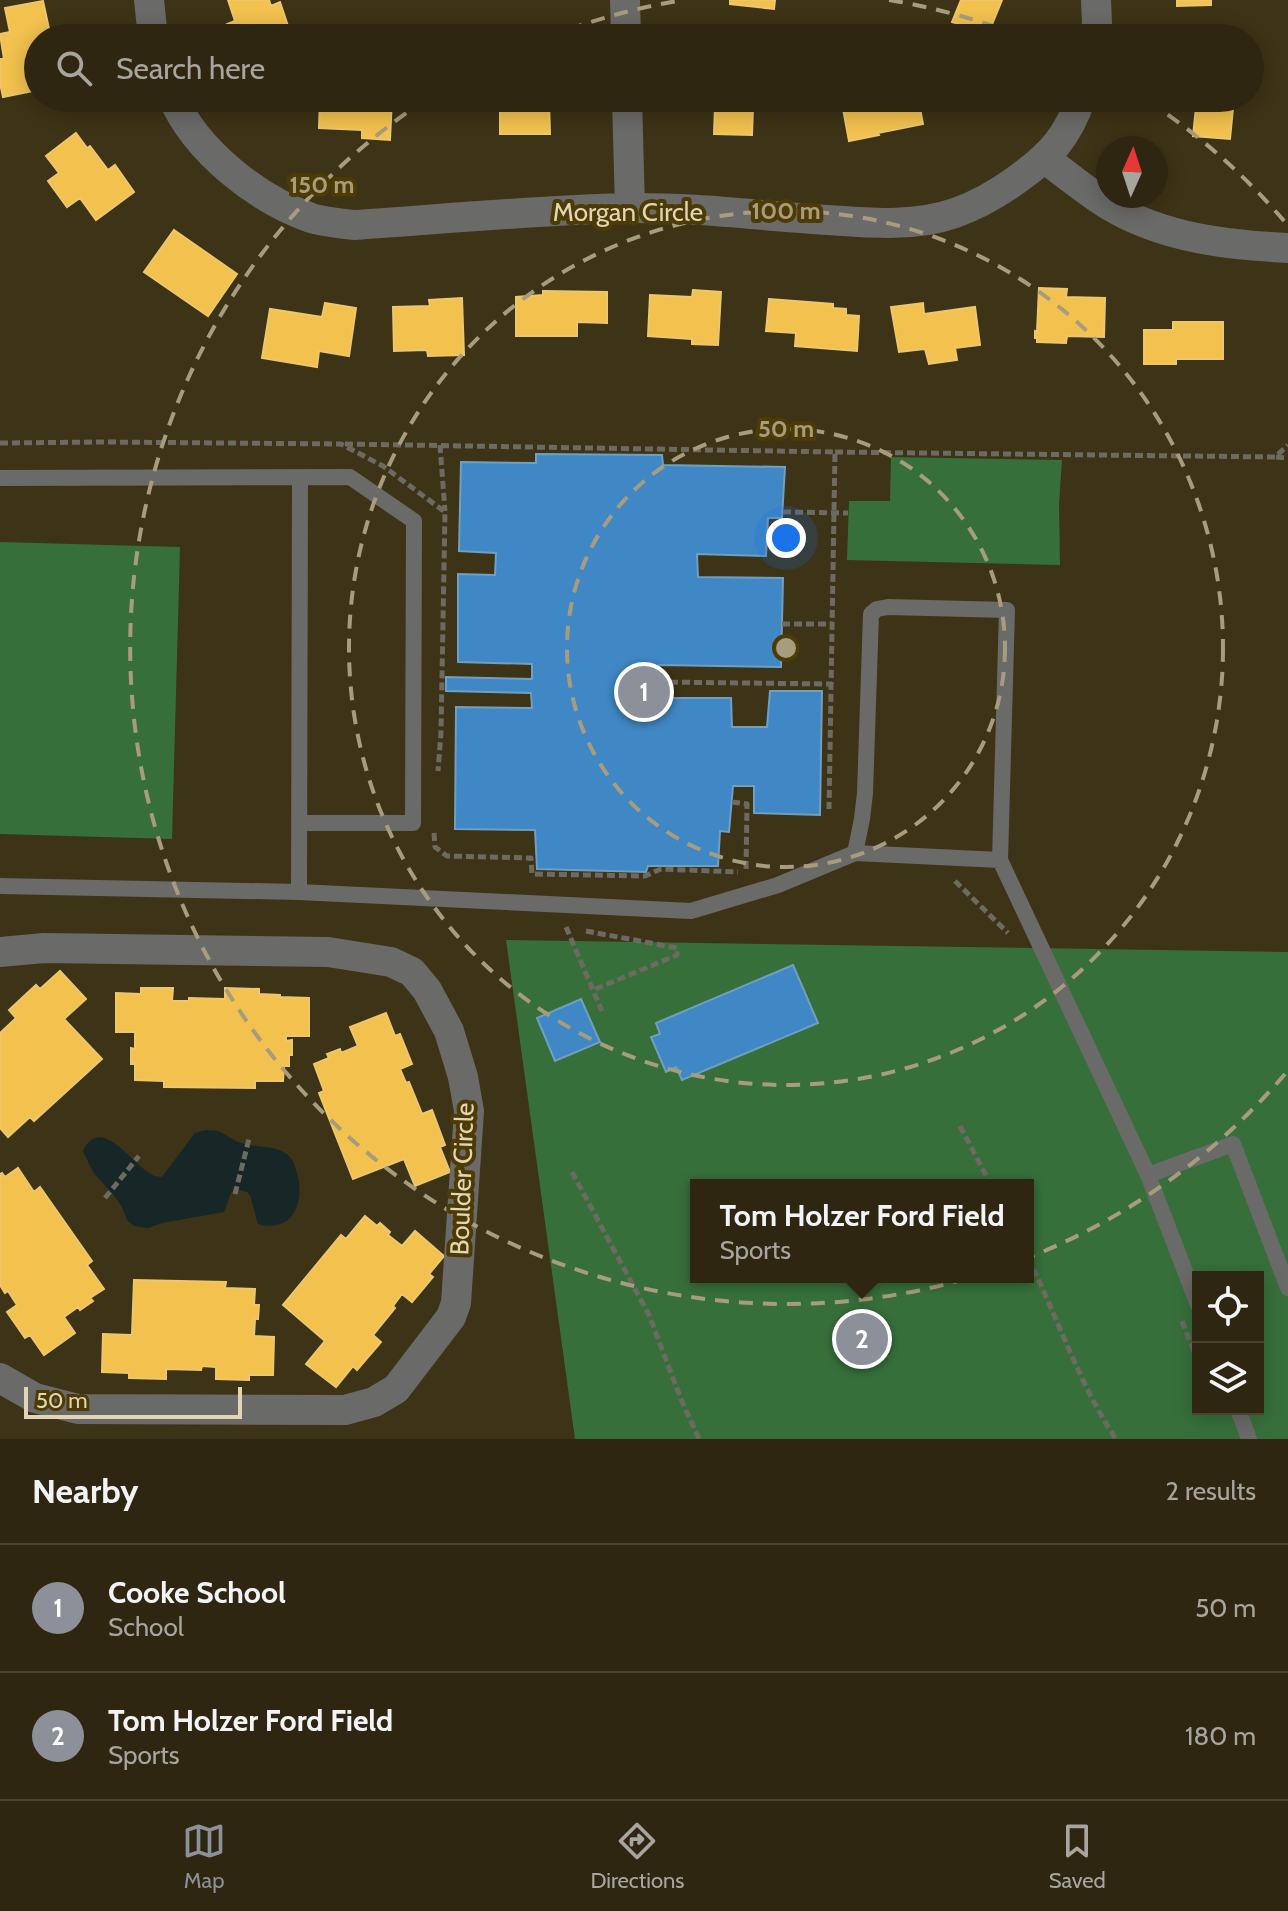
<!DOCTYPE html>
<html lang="en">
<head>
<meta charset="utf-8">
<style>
  body { margin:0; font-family:Cabin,sans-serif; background:#3a321e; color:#f1f3f6 }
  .controls { position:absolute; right:24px; bottom:24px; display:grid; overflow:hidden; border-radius:0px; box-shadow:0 4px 20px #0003 }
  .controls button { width:72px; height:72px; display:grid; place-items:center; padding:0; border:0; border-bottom:2px solid #494330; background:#2e2610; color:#f1f3f6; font:40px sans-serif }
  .compass { position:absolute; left:1096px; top:136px; width:72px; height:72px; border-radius:50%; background:#2e2610; box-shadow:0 4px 20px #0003; rotate:3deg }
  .scale { position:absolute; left:24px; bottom:20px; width:218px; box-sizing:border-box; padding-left:8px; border:4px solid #e2d5b6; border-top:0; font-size:22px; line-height:28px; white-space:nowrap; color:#e2d5b6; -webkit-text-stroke:6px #4d3b06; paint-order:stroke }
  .you { position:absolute; left:786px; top:538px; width:28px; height:28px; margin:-20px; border:6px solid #fff; border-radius:50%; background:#1a73e8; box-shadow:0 0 0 12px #1a73e833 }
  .badge { display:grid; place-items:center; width:52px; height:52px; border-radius:50%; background:#8c9099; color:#fff; font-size:26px; font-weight:700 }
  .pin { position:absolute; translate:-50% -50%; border:4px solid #fff; box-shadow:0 2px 8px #0006 }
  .popup { position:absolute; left:690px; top:1179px; width:344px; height:104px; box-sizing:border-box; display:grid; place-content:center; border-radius:0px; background:#2e2610; filter:drop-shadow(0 2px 6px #0005); font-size:26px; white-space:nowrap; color:#a7a59f }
  .popup b { font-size:30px; color:#f1f3f6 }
  .popup::after { content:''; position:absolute; left:50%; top:100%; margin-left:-16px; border:16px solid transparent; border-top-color:#2e2610 }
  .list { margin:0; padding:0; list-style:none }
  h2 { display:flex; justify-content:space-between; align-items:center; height:104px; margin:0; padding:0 32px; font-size:34px }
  h2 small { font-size:26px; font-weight:400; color:#a7a59f }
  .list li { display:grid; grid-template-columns:52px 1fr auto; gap:24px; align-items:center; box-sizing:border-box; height:128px; padding:0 32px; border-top:2px solid #494330 }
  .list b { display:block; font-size:30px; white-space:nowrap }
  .list p { margin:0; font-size:26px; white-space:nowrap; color:#a7a59f }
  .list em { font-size:26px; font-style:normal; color:#a7a59f }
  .icon { flex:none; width:44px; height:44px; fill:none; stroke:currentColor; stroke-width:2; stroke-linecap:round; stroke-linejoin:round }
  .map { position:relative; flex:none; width:1288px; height:1439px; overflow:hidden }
  .search { position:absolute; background:#2e2610; box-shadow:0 4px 20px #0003; left:24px; right:24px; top:24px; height:88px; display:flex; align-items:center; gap:20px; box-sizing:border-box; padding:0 28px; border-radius:44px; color:#a7a59f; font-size:30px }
  .sheet { height:360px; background:#2e2610 }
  nav { display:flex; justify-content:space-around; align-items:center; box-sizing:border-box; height:112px; border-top:2px solid #494330; background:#2e2610; font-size:22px; color:#a7a59f }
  nav a { display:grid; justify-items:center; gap:4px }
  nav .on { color:#8c9099 }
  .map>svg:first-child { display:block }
</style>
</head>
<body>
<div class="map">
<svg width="1288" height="1439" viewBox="0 0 1288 1439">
  <rect width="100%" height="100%" fill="#3d3316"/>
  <path fill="#376f3b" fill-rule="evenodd" d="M891,457l171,3 -3,44 1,61 -213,-5 2,-59h41z
    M0,542l180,5 -8,292 -172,-5z
    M506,940l782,12v487h-713zM696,1185h332v92h-332zM1198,1277h60v132h-60z"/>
  <path fill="#172626" d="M206,1130c4,1 8,0 12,1 8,3 14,9 23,12 16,6 41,0 52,18 1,1 3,10 4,12 8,28 -3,61 -39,51l-8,-29 -3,-3 -12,-3 -4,4 -7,19 -62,11 -14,5 -14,-2 -7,-6 -5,-13 -6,-9 -23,-26 -10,-21c15,-32 40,0 56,14 4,4 10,8 15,11l8,1 33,-44z"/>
  <path fill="#f2c14e" stroke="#edc76d" stroke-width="2" d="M228,0h41l2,6 9,-4 12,36h-60l-5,-14 8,-3z
    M730,0h45l-1,9 -44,-5z
    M961,0h41l-14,34 11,4h-46l6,-14 -7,-2z
    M1177,0h34v5l-34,1z
    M43,1l8,37h-13v52l-35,7 -3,-14v-24h4l-4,-25 10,-2 -5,-24z
    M320,98h72l-2,42 -28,-2v-8l-43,-2z
    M484,98h48v3h17l1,33h-50v-29h-16z
    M707,98h55v9h-9l-1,28 -38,-1 1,-28h-8z
    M841,98h77l5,26 -45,9 1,2 -30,6z
    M1187,98h47l-4,41 -37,-3 3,-29 -10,-1z
    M76,133l11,15 3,-2 18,24 7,-5 19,27 -38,28 -16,-22 -13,9 -19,-26 11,-8 -13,-17z
    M174,230l63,44 -29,42 -64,-44z
    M1039,288l28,1 -1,8 39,1 -1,39 -37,-1 -1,7 -29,-1v-4h-2v-7l2,1z
    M693,290l28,2 -3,53 -26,-1v-5l-44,-3 2,-41 42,2z
    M543,291l64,1v31l-30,-1v14h-61v-39l27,-2z
    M462,298l2,57 -36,1 -1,-6 -33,1 -1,-44 37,-1 -1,-6z
    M769,299l64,5v4l13,1v6l13,1 -2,35 -62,-5 1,-13 -30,-2z
    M325,303l31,5 -7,48 -30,-5 -2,16 -55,-9 8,-49 52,8z
    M923,303l1,11 51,-7 5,38 -25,3 2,12 -28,4 -4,-15 -26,3 -8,-45z
    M1173,322h50v37h-47v5h-32v-34h29z
    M60,971l26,28 -22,20 38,40 -68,62 -4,-4 -22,20 -8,-9v-95l16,-15 -7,-8 27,-25 4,4z
    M141,988h32l-1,13h17v-3l36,1v-11l34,1v5l21,1v2l29,1v38h-23v5l6,-1v15h-3v11h-5l-1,15h-28v7l-91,-1v-6l-29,-1v-16h-4v-16l4,1v-17h-19v-39l25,1z
    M386,1013l9,23 5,-2 12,30 -12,5 6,14 3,-1 13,32 10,-4 13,35 -5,2 10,25 -35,14 -11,-27 -51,20 -34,-86 5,-2 -10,-27 15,-6 -2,-4 13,-5 1,4 17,-7 -8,-19z
    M18,1168l16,24 6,-5 52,74 -5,4 17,24 -14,9 3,3 -13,9 -2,-3 -14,10 11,16 -31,22 -14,-20 -5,3 -18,-26 10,-7 -9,-14 -3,2 -5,-8v-111l2,-1 3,4z
    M365,1216l12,10 3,-3 10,9 -2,3 14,11 13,-15 29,25 -15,18 4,3 -21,25 -10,-8 -9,12 2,2 -22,27 8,7 -24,28 -4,-4 -17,21 -30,-23 19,-23 -42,-36 58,-70 5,4z
    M134,1280l92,2 -1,6 30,1 -1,16h5l-1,14h-3l-1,17 20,1 -1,38h-24v5l-33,-1v-12l-14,-1 -1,4 -35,-1v10l-37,-1v-5l-27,-1 1,-38 29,1z"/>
  <path fill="#3f88c5" stroke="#709fc0" stroke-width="2" d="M536,454l126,1 1,10 122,2 -3,51h-14l-2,38 -69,-2 1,23 85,1 -2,89 -122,-2 -1,33h73l1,29h35l3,-36h52l-2,124 -66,-2v-27h-21l-4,46 -9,-1 -2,35h-70l-2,6 -109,-3 -2,-39 -80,-1 1,-122 76,1 -1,-15 -85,-2v-14l86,2v-15l-74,-2v-88l37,1 1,-22 -37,-2 2,-89 75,1z
    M793,965l25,58 -136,57 -6,-13 -10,5 -15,-35 9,-3 -4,-11z
    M581,999l19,43 -45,19 -18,-43z"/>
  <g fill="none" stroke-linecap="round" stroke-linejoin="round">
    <path stroke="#6d6a62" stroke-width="5" stroke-dasharray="8 4" stroke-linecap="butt" d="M0,443l104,-1 237,2 42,22 62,46 -4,221 -3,38
      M345,444l490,8 -6,357
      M440,445l5,66
      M835,452l440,5 13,-12
      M1276,457l12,1
      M783,512l65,1
      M782,624h51
      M658,682l174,2
      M732,802l15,2 -1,67
      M434,833l1,14 12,9 84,2 1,16 113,2 16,-7 77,3
      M955,881l53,52
      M566,927l36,84
      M586,931l91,17v7l-84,35
      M960,1126l31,59
      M572,1172l77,143 32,84 18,40
      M235,1194l14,-55
      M105,1198l34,-42
      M1028,1258c30,60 51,126 88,181
      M1182,1321l16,41"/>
    <path stroke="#6a6a68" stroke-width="16" d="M0,478l350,-1 64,44 -1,302h-114
      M1000,860l148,315 50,130
      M0,886l299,6 392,19 87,-26 77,-32 145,7 7,-250 -119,-3 -11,2 -6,5 -6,179 -3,26 -7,34
      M299,892l1,-413
      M1148,1175l85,-31 55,144
      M1238,1409l11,30"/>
    <path stroke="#6a6a68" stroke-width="30" d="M149,0l4,38
      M625,0l1,38
      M1095,38l2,-16 -1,-22
      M173,98c23,53 84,101 138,120 13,4 29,5 43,7 91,-6 183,-15 274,-17 67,-1 134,8 201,12 42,3 86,7 126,-7 23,-8 45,-21 64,-35 32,-23 49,-42 62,-80
      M627,98l3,110
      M1045,159c21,15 42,33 65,47 54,32 117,39 178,42
      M0,952l44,-4 284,4 63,10 21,10 15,18 22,41 14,46 6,34 -13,192 -5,14 -55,72 -22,13 -29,8 -267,-1 -43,-11 -35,-20"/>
  </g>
  <g fill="none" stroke="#a89c7e" stroke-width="4" stroke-dasharray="14 10">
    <circle cx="786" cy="648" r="219"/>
    <circle cx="786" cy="648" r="437"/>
    <path d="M1285 1074A656 656 0 1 1 424 101M546 38A656 656 0 0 1 683 0M889 0A656 656 0 0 1 1026 38M1148 101A656 656 0 0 1 1285 222"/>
  </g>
  <g text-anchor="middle" stroke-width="8" stroke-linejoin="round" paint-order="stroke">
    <g font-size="26" fill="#e2d5b6" stroke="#4d3b06">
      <text x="628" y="221">Morgan Circle</text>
      <text transform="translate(462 1179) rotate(-88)" y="9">Boulder Circle</text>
    </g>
  </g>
  <circle cx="786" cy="648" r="12" fill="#a89c7e" stroke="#4d3b06" stroke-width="4"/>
  <g font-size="24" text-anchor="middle" font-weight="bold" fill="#a89c7e" stroke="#4d3b06" stroke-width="8" stroke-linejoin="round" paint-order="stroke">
    <text x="322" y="193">150 m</text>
    <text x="786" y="219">100 m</text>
    <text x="786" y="437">50 m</text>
  </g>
</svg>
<div class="controls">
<button><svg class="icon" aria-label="locate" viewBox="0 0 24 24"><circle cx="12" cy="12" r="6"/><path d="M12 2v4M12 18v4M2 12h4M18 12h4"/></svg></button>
<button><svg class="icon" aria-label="layers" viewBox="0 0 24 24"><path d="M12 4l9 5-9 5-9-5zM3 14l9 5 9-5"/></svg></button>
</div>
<svg class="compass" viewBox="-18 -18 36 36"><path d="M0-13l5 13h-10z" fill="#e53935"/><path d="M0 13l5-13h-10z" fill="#a7a59f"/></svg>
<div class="scale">50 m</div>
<div class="you"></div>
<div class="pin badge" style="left:644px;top:692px">1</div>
<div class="pin badge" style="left:862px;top:1339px">2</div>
<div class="popup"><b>Tom Holzer Ford Field</b>Sports</div>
<div class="search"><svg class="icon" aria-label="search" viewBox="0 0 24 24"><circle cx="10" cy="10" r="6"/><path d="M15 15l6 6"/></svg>Search here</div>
</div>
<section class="sheet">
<h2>Nearby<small>2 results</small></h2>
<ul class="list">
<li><span class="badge">1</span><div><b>Cooke School</b><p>School</p></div><em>50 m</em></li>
<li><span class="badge">2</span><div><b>Tom Holzer Ford Field</b><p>Sports</p></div><em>180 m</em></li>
</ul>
</section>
<nav>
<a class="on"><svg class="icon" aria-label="map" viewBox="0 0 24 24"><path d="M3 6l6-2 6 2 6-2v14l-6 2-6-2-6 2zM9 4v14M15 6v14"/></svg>Map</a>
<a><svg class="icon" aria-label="directions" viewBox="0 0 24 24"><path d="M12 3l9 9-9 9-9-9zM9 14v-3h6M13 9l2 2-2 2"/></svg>Directions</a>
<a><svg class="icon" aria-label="saved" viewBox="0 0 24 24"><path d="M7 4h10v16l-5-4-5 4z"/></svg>Saved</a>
</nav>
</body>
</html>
